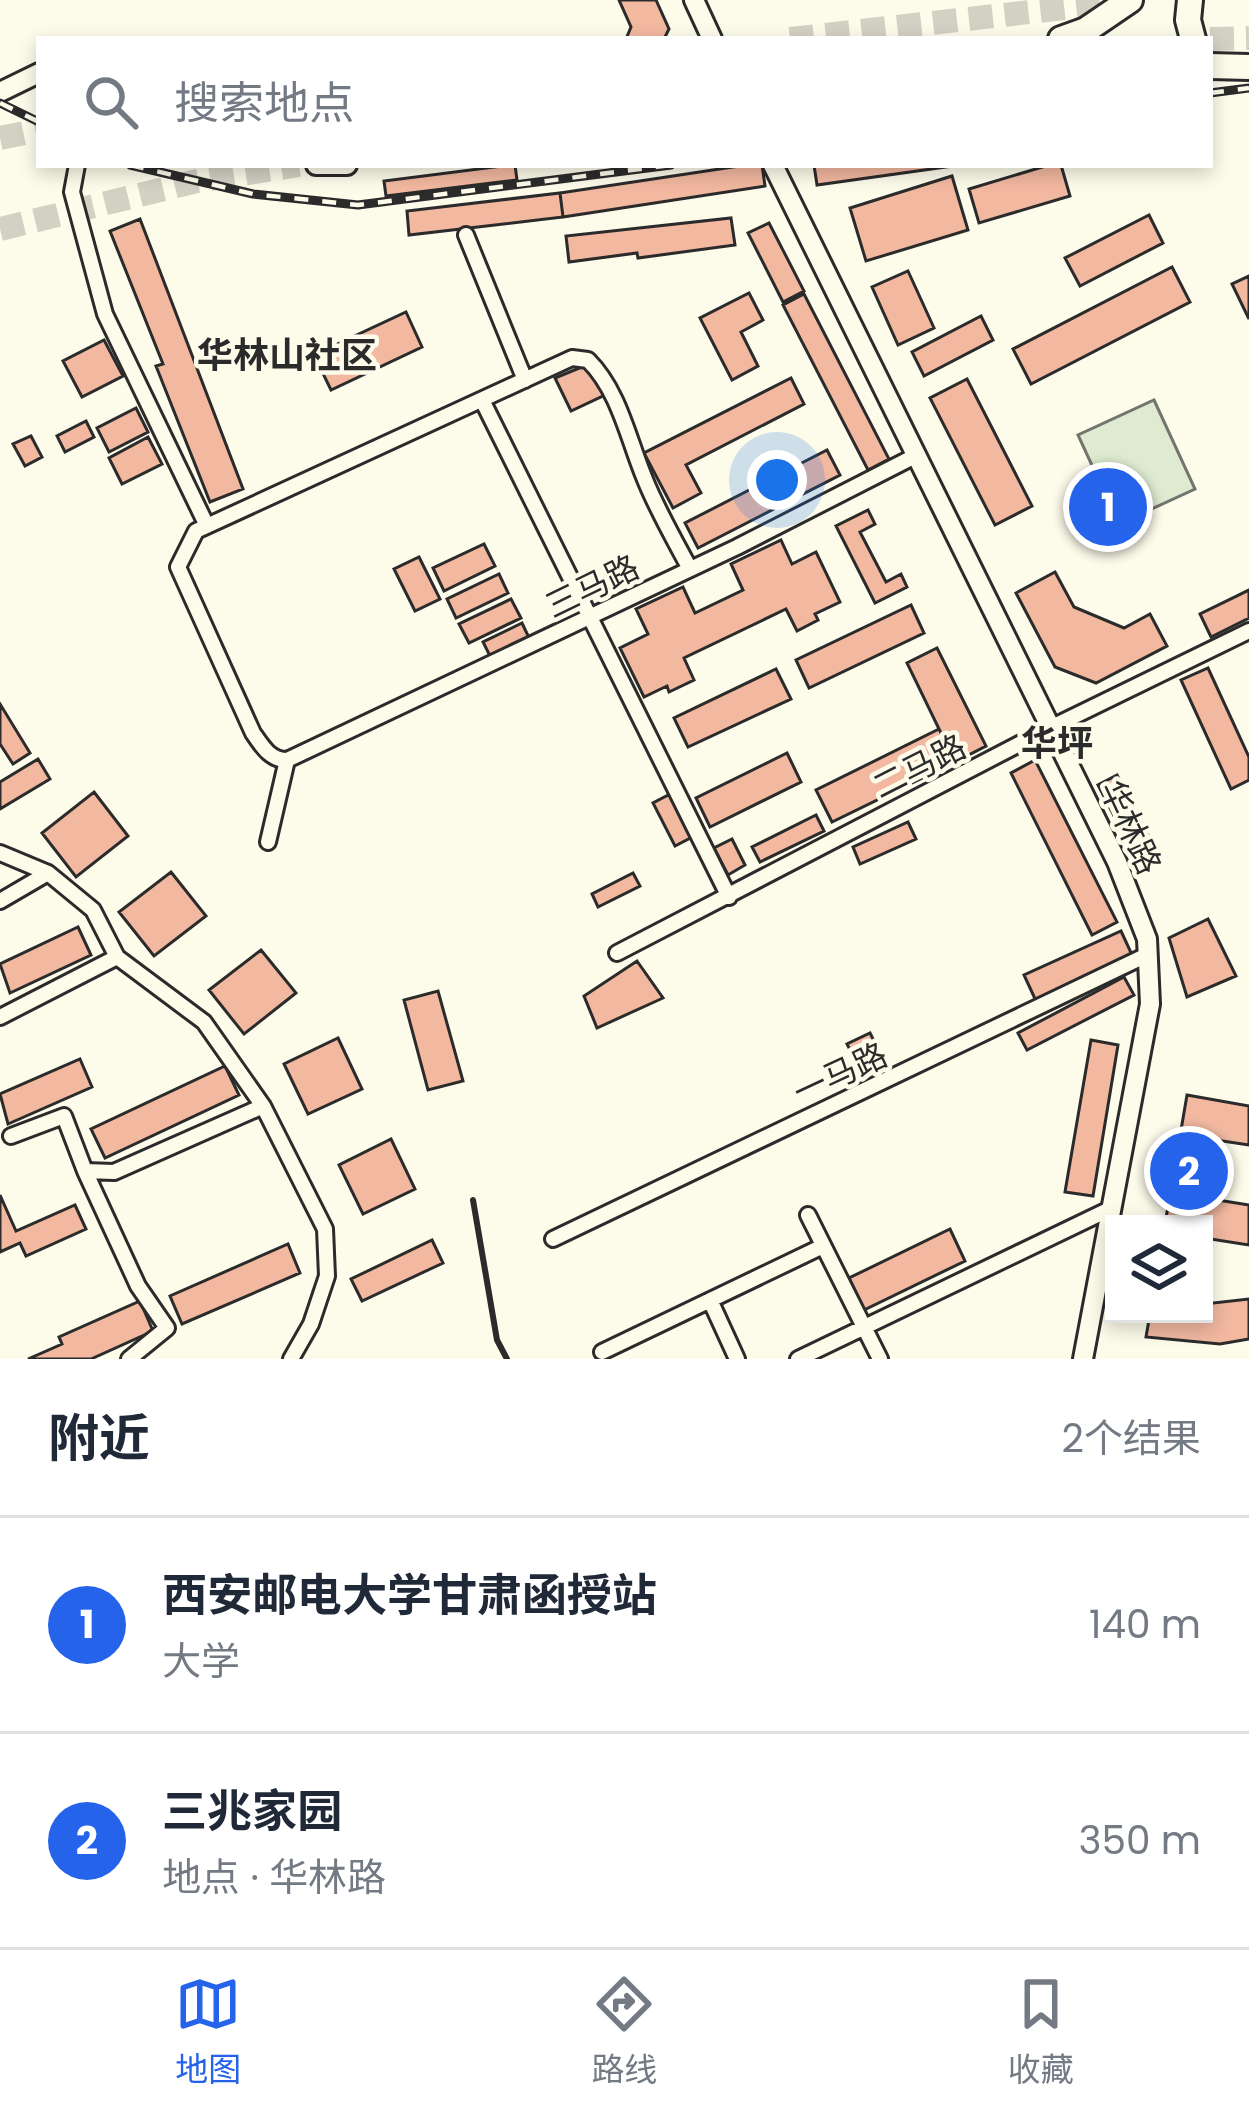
<!DOCTYPE html>
<html lang="zh">
<head>
<meta charset="utf-8">
<style>
  body { margin:0; font-family:Poppins,"Noto Sans SC",sans-serif; background:#f2f2f3; color:#1f2937 }
  .controls { position:absolute; right:36px; bottom:36px; display:grid; overflow:hidden; border-radius:0px; box-shadow:0 6px 18px #0003 }
  .controls button { width:108px; height:108px; display:grid; place-items:center; padding:0; border:0; border-bottom:3px solid #e0e1e3; background:#fff; color:#1f2937; font:60px sans-serif }
  .you { position:absolute; left:777px; top:480px; width:42px; height:42px; margin:-30px; border:9px solid #fff; border-radius:50%; background:#1a73e8; box-shadow:0 0 0 18px #1a73e833 }
  .badge { display:grid; place-items:center; width:78px; height:78px; border-radius:50%; background:#2563eb; color:#fff; font-size:39px; font-weight:700 }
  .pin { position:absolute; translate:-50% -50%; border:6px solid #fff; box-shadow:0 3px 12px #0006 }
  .list { margin:0; padding:0; list-style:none }
  h2 { display:flex; justify-content:space-between; align-items:center; height:156px; margin:0; padding:0 48px; font-size:51px }
  h2 small { font-size:39px; font-weight:400; color:#747a83 }
  .list li { display:grid; grid-template-columns:78px 1fr auto; gap:36px; align-items:center; box-sizing:border-box; height:216px; padding:0 48px; border-top:3px solid #e0e1e3 }
  .list b { display:block; font-size:45px; white-space:nowrap }
  .list p { margin:0; font-size:39px; white-space:nowrap; color:#747a83 }
  .list em { font-size:39px; font-style:normal; color:#747a83 }
  .icon { flex:none; width:66px; height:66px; fill:none; stroke:currentColor; stroke-width:2; stroke-linecap:round; stroke-linejoin:round }
  .map { position:relative; flex:none; width:1249px; height:1359px; overflow:hidden }
  .search { position:absolute; background:#fff; box-shadow:0 6px 18px #0003; left:36px; right:36px; top:36px; height:132px; display:flex; align-items:center; gap:30px; box-sizing:border-box; padding:0 42px; border-radius:0px; color:#747a83; font-size:45px }
  .sheet { height:588px; background:#fff }
  nav { display:flex; justify-content:space-around; align-items:center; box-sizing:border-box; height:168px; border-top:3px solid #e0e1e3; background:#fff; font-size:33px; color:#747a83 }
  nav a { display:grid; justify-items:center; gap:6px }
  nav .on { color:#2563eb }
  .map>svg:first-child { display:block }
</style>
</head>
<body>
<div class="map">
<svg width="1249" height="1359" viewBox="0 0 1249 1359">
  <rect width="100%" height="100%" fill="#fdfbea"/>
  <path fill="#deebd1" stroke="#74746e" stroke-width="3" d="M1154,400l41,89 -76,35 -41,-89z"/>
  <path fill="#f2b8a0" stroke="#2b2b2b" stroke-width="3" d="M619,0h37l13,29 -5,10h-38l5,-12z
    M510,165h5l2,15 -131,16 -2,-15z
    M746,165h16l3,21 -202,31 -3,-24z
    M814,165h146l-143,20z
    M1049,165h12l9,31 -91,27 -10,-34z
    M952,176l16,54 -102,31 -16,-53z
    M560,193l3,24 -154,18 -2,-24z
    M1149,215l14,28 -83,43 -15,-28z
    M731,218l4,27 -97,13 -1,-5 -68,9 -3,-26z
    M140,219l103,270 -33,13 -54,-136 7,-2 -53,-133z
    M769,223l35,68 -21,11 -35,-69z
    M1172,267l18,35 -159,82 -18,-35z
    M908,271l26,57 -36,17 -26,-58z
    M1249,276v43l-17,-35z
    M749,293l14,27 -22,12 17,34 -26,14 -32,-62z
    M804,294l85,165 -21,11 -85,-165z
    M406,312l16,35 -91,43 -17,-35z
    M981,316l12,24 -69,36 -12,-24z
    M104,340l19,36 -41,21 -19,-36z
    M589,364l18,30 -36,17 -16,-33z
    M791,378l13,26 -118,61 15,28 -28,15 -29,-55z
    M967,379l65,127 -37,19 -65,-127z
    M136,408l12,24 -39,20 -12,-24z
    M86,421l8,16 -29,15 -8,-16z
    M31,436l11,21 -17,9 -12,-22z
    M148,437l14,27 -40,20 -13,-26z
    M827,450l13,25 -142,73 -13,-25z
    M868,510l7,14 -15,8 26,50 15,-8 6,13 -32,16 -39,-77z
    M781,540l11,24 24,-12 24,50 -25,12 3,6 -21,11 -11,-22 -102,49 10,22 -25,12 -2,-6 -23,11 -24,-49 28,-14 -12,-25 47,-22 12,26 48,-23 -12,-26z
    M484,544l11,22 -51,25 -11,-23z
    M419,557l21,42 -25,12 -21,-42z
    M1055,572l19,35 50,21 26,-14 17,32 -71,37 -41,-16 -39,-74z
    M499,574l9,19 -52,25 -9,-19z
    M1249,590v28l-38,19 -11,-23z
    M511,599l10,19 -52,25 -10,-19z
    M911,605l13,28 -115,55 -13,-28z
    M522,623l9,19 -39,18 -9,-18z
    M937,648l49,98 -31,16 -48,-99z
    M1208,668l41,89v23l-18,9 -50,-109z
    M776,669l15,30 -103,48 -14,-29z
    M0,704l30,49 -17,11 -13,-20z
    M939,729l16,33 -123,60 -16,-32z
    M787,753l14,29 -91,45 -14,-29z
    M38,759l12,20 -50,30v-27z
    M1035,760l82,162 -25,13 -81,-162z
    M1117,775l45,87 -19,10 -45,-87z
    M94,792l34,44 -52,41 -34,-44z
    M674,792l22,43 -21,11 -22,-43z
    M816,815l8,16 -64,31 -8,-15z
    M908,822l8,17 -56,25 -7,-17z
    M732,839l13,26 -17,10 -14,-27z
    M171,872l35,44 -52,40 -35,-44z
    M633,873l7,13 -42,21 -6,-13z
    M1208,919l28,57 -49,21 -18,-59z
    M78,927l13,28 -81,38 -10,-29z
    M1121,931l12,26 -97,44 -12,-26z
    M261,950l35,43 -52,41 -35,-44z
    M637,961l26,37 -66,30 -13,-32z
    M1124,977l10,18 -107,55 -9,-17z
    M438,991l25,90 -35,9 -24,-90z
    M870,1033l19,38 -23,11 -19,-38z
    M338,1038l24,51 -54,25 -24,-50z
    M1091,1040l27,5 -25,151 -28,-4z
    M80,1059l12,28 -84,37 -8,-30z
    M225,1066l14,29 -134,63 -14,-29z
    M1187,1095l62,11v39l-40,-6 -10,58 50,8v40l-45,-7v-14h-39z
    M391,1139l24,50 -52,25 -24,-49z
    M0,1195l16,36 59,-26 11,24 -60,27 -6,-13 -20,9z
    M950,1229l15,32 -101,49 -15,-32z
    M432,1240l11,23 -81,38 -11,-22z
    M288,1244l12,29 -118,51 -12,-28z
    M1249,1299v40l-29,5 -74,-7 4,-23h54v-10z
    M140,1301l13,30 -62,28h-63l34,-15 -3,-7z"/>
  <g fill="none" stroke-linecap="round" stroke-linejoin="round">
    <path stroke="#d3d1c4" stroke-width="24" stroke-dasharray="24 12" stroke-linecap="butt" d="M790,39l346,-39
      M1210,39l39,-1
      M0,138l39,-8
      M0,229l197,-48 102,-16"/>
    <g stroke="#2b2b2b" stroke-width="20">
      <path id="minor" d="M77,165l-5,27 33,122 102,212
        M466,235l59,145
        M482,400l247,497
        M287,760c-17,0 -25,-14 -34,-27l-75,-166 18,-36 376,-173 16,2c31,31 40,78 56,117 12,31 30,62 46,92
        M287,760l450,-213 180,-92
        M268,842l19,-82
        M0,853l48,20
        M0,901l48,-28 45,37 24,47 87,65 59,84 62,123 2,47 -16,48 -20,35
        M617,953l433,-225 199,-97
        M0,1017l117,-60
        M11,1136l53,-20 21,55 29,1 149,-66
        M85,1171l53,115 29,42 -38,31
        M808,1215l72,144
        M553,1239l596,-285
        M710,1300l27,59
        M602,1352l221,-106
        M798,1359l314,-151"/>
    </g>
    <g stroke="#2b2b2b" stroke-width="24">
      <path id="tertiary" d="M694,0l18,39
        M0,92l39,-19
        M316,165h31
        M773,165l344,697 30,77 3,65 -67,355"/>
    </g>
    <g stroke="#2b2b2b" stroke-width="30">
      <path id="trunk" d="M1190,0l-2,20 5,19
        M1061,39l25,-9 44,-30
        M1210,66l39,1"/>
    </g>
    <use href="#minor" stroke="#fdfbea" stroke-width="14"/>
    <use href="#tertiary" stroke="#fdfbea" stroke-width="18"/>
    <use href="#trunk" stroke="#fdfbea" stroke-width="24"/>
    <g stroke="#2b2b2b" stroke-width="9">
      <path id="rail" d="M1210,93l39,-5
        M0,103l39,19
        M130,165l123,29 105,11 313,-40"/>
    </g>
    <use href="#rail" stroke="#fdfbea" stroke-width="4.5" stroke-dasharray="14" stroke-linecap="butt"/>
    <path stroke="#2b2b2b" stroke-width="6" d="M473,1200l24,140 10,19"/>
  </g>
  <g text-anchor="middle" stroke-width="9" stroke-linejoin="round" paint-order="stroke">
    <g font-size="33" fill="#2b2b2b" stroke="#fdfbea">
      <text transform="translate(592 586) rotate(-26)" y="12">三马路</text>
      <text transform="translate(919 766) rotate(-27)" y="12">二马路</text>
      <text transform="translate(1131 827) rotate(65)" y="12">华林路</text>
      <text transform="translate(840 1073) rotate(-25)" y="12">一马路</text>
    </g>
    <g font-size="36" font-weight="bold" fill="#2b2b2b" stroke="#fdfbea">
      <text x="287" y="368">华林山社区</text>
      <text x="1057" y="756">华坪</text>
    </g>
  </g>
</svg>
<div class="controls">
<button><svg class="icon" aria-label="layers" viewBox="0 0 24 24"><path d="M12 4l9 5-9 5-9-5zM3 14l9 5 9-5"/></svg></button>
</div>
<div class="you"></div>
<div class="pin badge" style="left:1108px;top:507px">1</div>
<div class="pin badge" style="left:1189px;top:1171px">2</div>
<div class="search"><svg class="icon" aria-label="search" viewBox="0 0 24 24"><circle cx="10" cy="10" r="6"/><path d="M15 15l6 6"/></svg>搜索地点</div>
</div>
<section class="sheet">
<h2>附近<small>2个结果</small></h2>
<ul class="list">
<li><span class="badge">1</span><div><b>西安邮电大学甘肃函授站</b><p>大学</p></div><em>140 m</em></li>
<li><span class="badge">2</span><div><b>三兆家园</b><p>地点 · 华林路</p></div><em>350 m</em></li>
</ul>
</section>
<nav>
<a class="on"><svg class="icon" aria-label="map" viewBox="0 0 24 24"><path d="M3 6l6-2 6 2 6-2v14l-6 2-6-2-6 2zM9 4v14M15 6v14"/></svg>地图</a>
<a><svg class="icon" aria-label="directions" viewBox="0 0 24 24"><path d="M12 3l9 9-9 9-9-9zM9 14v-3h6M13 9l2 2-2 2"/></svg>路线</a>
<a><svg class="icon" aria-label="saved" viewBox="0 0 24 24"><path d="M7 4h10v16l-5-4-5 4z"/></svg>收藏</a>
</nav>
</body>
</html>
